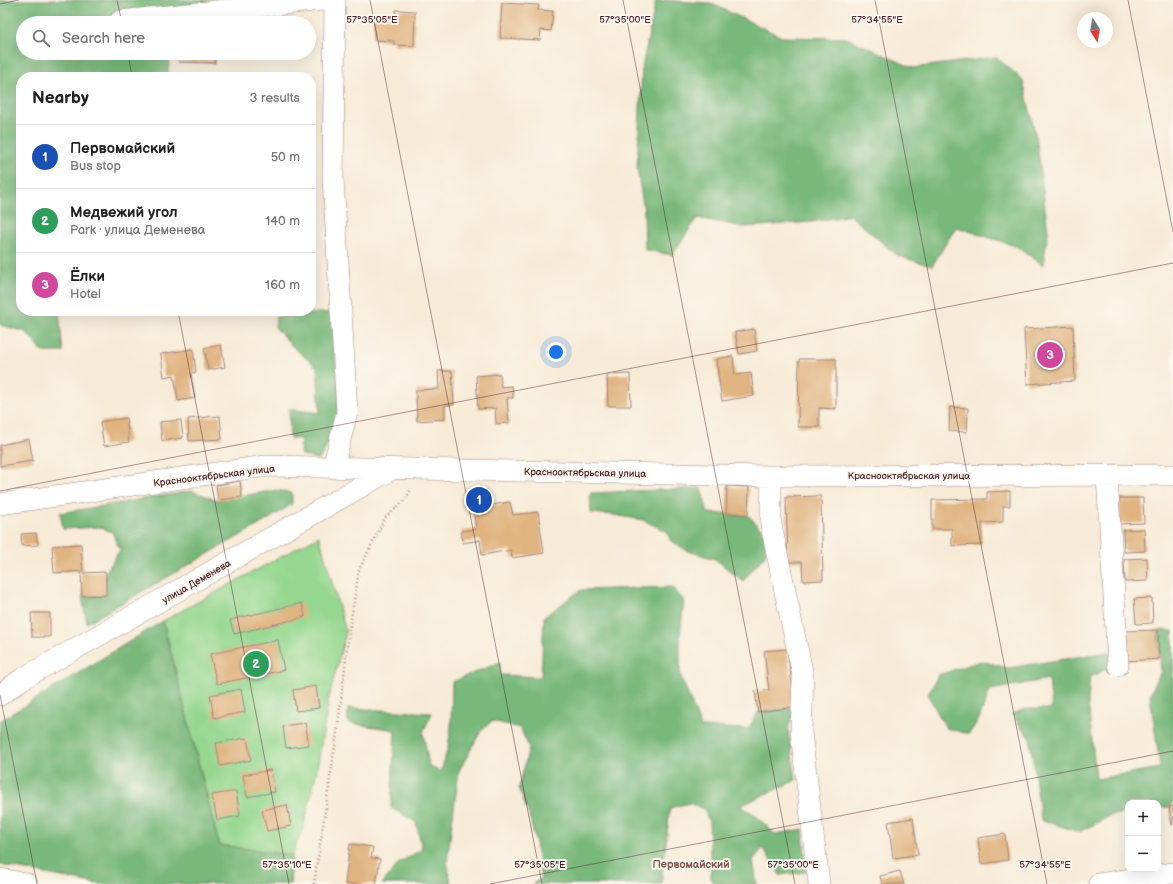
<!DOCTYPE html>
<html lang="en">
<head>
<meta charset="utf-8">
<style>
  body { margin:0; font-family:"Balsamiq Sans",sans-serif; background:#f6f6f6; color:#222 }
  .controls { position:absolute; right:12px; bottom:12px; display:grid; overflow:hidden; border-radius:8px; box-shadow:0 4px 16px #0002 }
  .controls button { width:36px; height:36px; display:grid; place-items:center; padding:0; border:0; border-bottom:1px solid #e0e0e0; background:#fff; color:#222; font:20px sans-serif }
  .compass { position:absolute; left:1077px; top:12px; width:36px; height:36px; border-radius:50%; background:#fff; box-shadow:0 4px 16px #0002; rotate:169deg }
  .you { position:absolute; left:556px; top:352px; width:14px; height:14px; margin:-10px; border:3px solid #fff; border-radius:50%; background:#1a73e8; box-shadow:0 0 0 6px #1a73e833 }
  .badge { display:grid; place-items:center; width:26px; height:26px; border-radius:50%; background:#7c3aed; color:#fff; font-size:13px; font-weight:700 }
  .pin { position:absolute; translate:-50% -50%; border:2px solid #fff; box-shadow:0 1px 4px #0006 }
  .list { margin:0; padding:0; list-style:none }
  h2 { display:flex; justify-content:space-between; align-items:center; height:52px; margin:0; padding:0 16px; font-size:17px }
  h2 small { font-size:13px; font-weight:400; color:#767676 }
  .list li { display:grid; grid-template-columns:26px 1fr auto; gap:12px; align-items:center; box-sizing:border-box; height:64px; padding:0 16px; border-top:1px solid #e0e0e0 }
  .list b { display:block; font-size:15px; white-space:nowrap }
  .list p { margin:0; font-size:13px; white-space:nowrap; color:#767676 }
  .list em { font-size:13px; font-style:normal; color:#767676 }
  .icon { flex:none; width:22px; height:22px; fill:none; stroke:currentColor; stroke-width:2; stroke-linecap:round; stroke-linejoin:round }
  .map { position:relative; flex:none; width:1173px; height:884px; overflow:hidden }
  .search { position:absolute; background:#fff; box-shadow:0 4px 16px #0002; left:16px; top:16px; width:300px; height:44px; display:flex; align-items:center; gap:10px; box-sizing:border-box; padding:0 14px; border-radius:22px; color:#767676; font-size:15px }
  .panel { position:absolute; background:#fff; box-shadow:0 4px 16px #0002; left:16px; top:72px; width:300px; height:244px; border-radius:16px }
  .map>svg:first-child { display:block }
</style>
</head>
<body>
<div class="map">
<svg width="1173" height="884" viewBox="0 0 1173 884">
  <rect width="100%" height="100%" fill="#fbf7ec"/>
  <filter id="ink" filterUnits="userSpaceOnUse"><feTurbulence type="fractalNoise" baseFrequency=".025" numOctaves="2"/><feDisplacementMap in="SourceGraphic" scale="8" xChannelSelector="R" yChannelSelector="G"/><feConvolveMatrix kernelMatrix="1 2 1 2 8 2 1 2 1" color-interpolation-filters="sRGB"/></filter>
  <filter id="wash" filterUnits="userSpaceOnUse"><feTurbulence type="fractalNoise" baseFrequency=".012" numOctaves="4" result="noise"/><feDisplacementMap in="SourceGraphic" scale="16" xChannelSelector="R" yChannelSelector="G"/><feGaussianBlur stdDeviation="0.9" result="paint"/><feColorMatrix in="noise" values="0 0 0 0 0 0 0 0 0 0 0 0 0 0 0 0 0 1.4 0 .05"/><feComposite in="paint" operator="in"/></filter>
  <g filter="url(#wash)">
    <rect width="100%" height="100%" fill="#f7ebd7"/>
    <path fill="#95d78f" stroke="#707b5d" d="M319,536l27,96 -17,65 -13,77 -12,51 -12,30 -73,-10 -56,-224z"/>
    <path fill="#78b87a" stroke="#616c52" d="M0,0h287l-1,5 -45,18h-5l-41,-16 -14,16h-158v30h147l-2,20 11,4h-158v234h38l4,41h-20l-17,-20 -26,-7z
      M656,0l54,3 72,34 65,1 66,30 83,-11 27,23 14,62 11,90 -5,33 -27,-19 -60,-19 -24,39 -34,-10 -48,-41 -38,7 -68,5 -47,-9 -25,37 -27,-5 -1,-39 -7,-43 5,-100z
      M331,312l10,107 -22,41 -19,-6 1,-15 -11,-1 -1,-29 31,4 -3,-46 -23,-19 -19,-21 1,-10z
      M701,488l7,25 40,2 19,21 -2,19 -22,26 -28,-22 -27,-8 -18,-11 -2,-8 -25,-12 -29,-5 -23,-2 -1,-20z
      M276,490l16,3v11l-28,18 -177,101 -5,-27 24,-1v-23l14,-22 -8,-18 -12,-5 -37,2 -3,-16 131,-22 27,9z
      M673,587l11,14 -4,34v39l21,53 47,2 10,-17 37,-5 -7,22 8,51 -56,26 14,8 21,20 28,-5 3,43 -26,3 -17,-27 -10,12 4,24h-41l-5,-4 -2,-58 -5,-13 -15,-6 -19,5 -9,76h-129l9,-5 -5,-36 -7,-28 -10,-27 10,-41 -9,-19 -28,-7 -11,10 -22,40 -12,90 4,23h-69l17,-21 23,-14 -6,-27 -25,-14 4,-78 -47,-7v-15l84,5 -9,19 6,34 12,6 7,-25 3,-21 1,-44 48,-20v13l41,2 3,-60 37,-27z
      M163,621l56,224 73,10 -2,29h-192l-98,-19v-144z
      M1158,630l15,1v171l-4,5 -11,1v-5h-30v10l-16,2 -33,17 -38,-12 -11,-81 -18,-25 14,-5h26l-3,-30 -59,11 -11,29 -10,15 -23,-6 -18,-33 10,-20 43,-14 27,7 101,-16 1,15 -20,10 -2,24 8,78 64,-11 -10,-73 11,-24z"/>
    <g id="blocks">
      <path fill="#e0b480" d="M502,3l37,2 -1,5 15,1 -2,20 -10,-1 -1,10 -40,-2z
        M396,10l19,1 -1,35 -20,-1v-4l-20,-1v-23l21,1z
        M179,53h36v10l-36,-1z
        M260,53h31l1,5 -31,2z
        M1073,326l2,55 -48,3 -3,-55z
        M754,329l3,22 -18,3 -4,-22z
        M221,345l4,22 -17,3 -4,-22z
        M193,349l3,23 -5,1 4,25 -17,3 -4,-26 -10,2 -3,-23z
        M733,356l2,19 16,-2 3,23 -32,5 -6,-42z
        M799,359h37v50l-17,-1v19h-21z
        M438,371h14l2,34h-9v14l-28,2 -1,-31 23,-1z
        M500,374l1,13 11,-1 1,12h-6l2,25 -13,1 -1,-16 -17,1 -2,-33z
        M630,374l1,32h-23l-1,-31z
        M950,407l18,1 -1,24 -18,-1z
        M220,416l2,23 -33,2 -1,-22z
        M126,418l3,24 -25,4 -4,-24z
        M181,420l2,18 -21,3 -2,-19z
        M29,439l4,22 -33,5v-21z
        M240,481l2,16 -24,3 -2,-15z
        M727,486l22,1 -1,28 -22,-1z
        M1010,491v15h-7v16l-21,1v22l-30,1v-17h-20v-29l55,-1v-7z
        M821,496l2,84 -20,1 -1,-19h-14l-2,-65z
        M1119,498h24l1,25 -24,1z
        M510,502l3,13 25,-3 6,41 -32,5 -1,-8 -29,5 -2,-15 -17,3 -2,-12 15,-2 -3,-21z
        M1144,529l1,22 -21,1 -1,-22z
        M36,533l2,12 -16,1 -1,-12z
        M81,544l2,27 -29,2 -2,-27z
        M1147,558l1,23 -23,1 -1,-23z
        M106,572v23l-24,1 -1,-23z
        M1152,598l1,25 -17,1 -2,-25z
        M302,603l3,14 -71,17 -4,-14z
        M31,613h19v24h-18z
        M1158,630l1,29 -33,2 -2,-30z
        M278,640l6,30 -67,14 -7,-30z
        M787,649l8,58 -37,5 -3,-21 14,-1 -5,-39z
        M316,686l3,22 -23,3 -3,-21z
        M241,689l4,23 -31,6 -4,-23z
        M305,723l4,22 -23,3 -3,-22z
        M247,738l4,22 -31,6 -4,-23z
        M271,770l4,22 -28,5 -4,-22z
        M236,791l4,25 -23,4 -5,-25z
        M287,805l4,21 -24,5 -5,-21z
        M1173,806v18l-1,1 -3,-18z
        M913,818l5,37 -25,3 -5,-36z
        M1005,834l3,26 -27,4 -3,-26z
        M350,844l23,3 -2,11 9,1 -4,25h-31z
        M900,871l4,13h-22l-2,-8z"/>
    </g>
  </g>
  <g filter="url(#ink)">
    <use href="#blocks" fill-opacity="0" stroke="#a08581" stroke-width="1"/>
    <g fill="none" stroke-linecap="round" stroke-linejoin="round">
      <g stroke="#a08581" stroke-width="22">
        <path id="minor" d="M120,21l203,-21
          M333,468l14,-56 -14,-233 2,-179
          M1107,475l11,190
          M771,476v49l32,151 -2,56 18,152
          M0,504l266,-38 505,10 402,-1
          M0,695l22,-16 370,-210
          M0,879l27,5
          M1099,884l74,-11"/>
      </g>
      <path stroke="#a08581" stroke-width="2.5" stroke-dasharray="1 3" stroke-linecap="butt" d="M314,884l23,-151 13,-108 9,-55 26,-52 21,-19 5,-10"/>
      <use href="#minor" stroke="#fff" stroke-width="21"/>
    </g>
  </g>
  <path fill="none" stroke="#4a1f2b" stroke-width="1" stroke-opacity="0.45" d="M117,0l5,23M370,0l172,884M623,0l172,884M875,0l172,884M1128,0l45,232M0,4l19,-4M128,53l4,24M178,311l111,573M0,491l1173,-228M0,695l37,189M490,884l683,-133"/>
  <g text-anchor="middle" stroke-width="4" stroke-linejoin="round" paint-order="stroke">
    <g font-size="10" fill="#4a1f2b" stroke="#fbf7ec">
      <text transform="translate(585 472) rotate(1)" y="4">Краснооктябрьская улица</text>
      <text transform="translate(214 475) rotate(-7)" y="4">Краснооктябрьская улица</text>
      <text x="909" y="479">Краснооктябрьская улица</text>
      <text transform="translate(196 581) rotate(-30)" y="4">улица Деменева</text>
    </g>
    <g font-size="11" font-weight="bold" fill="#7e5349" stroke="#fbf7ec">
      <text x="691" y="868">Первомайский</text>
    </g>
  </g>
  <g font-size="10" text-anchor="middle" fill="#4a1f2b" stroke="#fbf7ec" stroke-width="4" stroke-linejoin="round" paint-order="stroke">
    <text x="372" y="23">57°35'05"E</text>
    <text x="625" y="23">57°35'00"E</text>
    <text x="877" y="23">57°34'55"E</text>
    <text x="287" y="868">57°35'10"E</text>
    <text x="540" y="868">57°35'05"E</text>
    <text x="793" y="868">57°35'00"E</text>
    <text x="1045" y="868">57°34'55"E</text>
  </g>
</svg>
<div class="controls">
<button>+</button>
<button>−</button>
</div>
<svg class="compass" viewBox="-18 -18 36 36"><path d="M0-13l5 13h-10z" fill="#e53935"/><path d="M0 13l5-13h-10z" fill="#767676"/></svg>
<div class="you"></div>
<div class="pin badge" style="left:479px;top:500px;background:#1a4fb4">1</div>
<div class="pin badge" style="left:256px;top:664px;background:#2e9e5b">2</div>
<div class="pin badge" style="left:1050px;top:355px;background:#d1479c">3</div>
<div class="search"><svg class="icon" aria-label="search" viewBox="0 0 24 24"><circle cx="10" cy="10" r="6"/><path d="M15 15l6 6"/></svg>Search here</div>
<section class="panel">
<h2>Nearby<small>3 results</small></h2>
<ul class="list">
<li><span class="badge" style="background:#1a4fb4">1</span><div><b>Первомайский</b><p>Bus stop</p></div><em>50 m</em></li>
<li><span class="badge" style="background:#2e9e5b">2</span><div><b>Медвежий угол</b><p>Park · улица Деменева</p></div><em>140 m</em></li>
<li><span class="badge" style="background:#d1479c">3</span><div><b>Ёлки</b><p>Hotel</p></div><em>160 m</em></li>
</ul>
</section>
</div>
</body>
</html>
